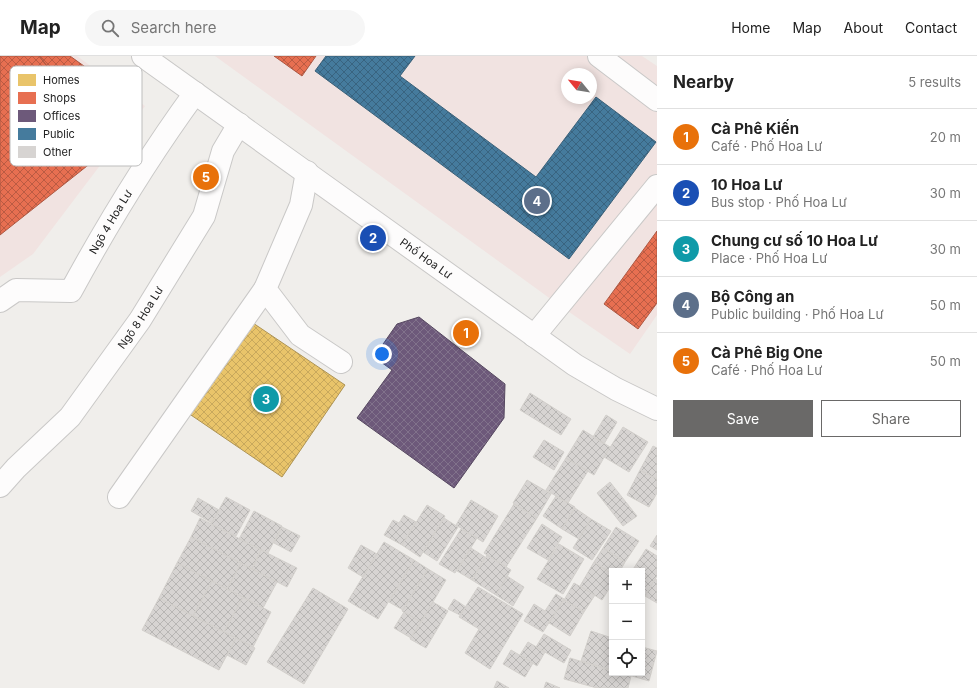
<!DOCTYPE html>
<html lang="en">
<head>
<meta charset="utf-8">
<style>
  body { margin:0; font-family:Inter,sans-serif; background:#f6f6f6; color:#222 }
  .controls { position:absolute; right:12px; bottom:12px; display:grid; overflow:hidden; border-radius:0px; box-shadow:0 2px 10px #0003 }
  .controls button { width:36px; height:36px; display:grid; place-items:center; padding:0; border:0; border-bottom:1px solid #e0e0e0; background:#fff; color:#222; font:20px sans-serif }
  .compass { position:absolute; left:561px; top:12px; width:36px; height:36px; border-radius:50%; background:#fff; box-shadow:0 2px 10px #0003; rotate:300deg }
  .you { position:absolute; left:382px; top:298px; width:14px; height:14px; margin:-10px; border:3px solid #fff; border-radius:50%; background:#1a73e8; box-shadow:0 0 0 6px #1a73e833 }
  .badge { display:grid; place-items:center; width:26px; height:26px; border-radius:50%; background:#6a6968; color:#fff; font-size:13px; font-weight:700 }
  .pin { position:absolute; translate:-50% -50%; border:2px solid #fff; box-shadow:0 1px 4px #0006 }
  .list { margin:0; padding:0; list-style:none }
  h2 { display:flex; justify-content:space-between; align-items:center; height:52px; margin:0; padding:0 16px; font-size:17px }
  h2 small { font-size:13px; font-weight:400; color:#767676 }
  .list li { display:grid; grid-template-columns:26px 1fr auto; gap:12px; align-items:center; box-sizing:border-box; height:56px; padding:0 16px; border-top:1px solid #e0e0e0 }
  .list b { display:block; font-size:15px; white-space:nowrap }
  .list p { margin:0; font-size:13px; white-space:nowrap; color:#767676 }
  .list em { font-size:13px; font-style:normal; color:#767676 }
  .actions { display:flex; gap:8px; padding:12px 16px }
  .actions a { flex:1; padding:9px 0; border:1px solid #6a6968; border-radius:0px; text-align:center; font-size:14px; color:#6a6968 }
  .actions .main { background:#6a6968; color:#fff }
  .icon { flex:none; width:22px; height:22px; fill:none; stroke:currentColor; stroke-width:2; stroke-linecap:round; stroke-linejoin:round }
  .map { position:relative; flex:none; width:657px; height:632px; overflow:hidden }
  header { display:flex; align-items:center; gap:24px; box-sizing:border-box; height:56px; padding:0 20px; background:#fff; border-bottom:1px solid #e0e0e0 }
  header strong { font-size:19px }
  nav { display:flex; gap:22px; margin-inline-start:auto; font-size:14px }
  .search { width:280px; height:36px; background:#f6f6f6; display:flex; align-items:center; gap:10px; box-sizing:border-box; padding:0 14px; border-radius:22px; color:#767676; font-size:15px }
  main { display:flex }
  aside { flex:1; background:#fff }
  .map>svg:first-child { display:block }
</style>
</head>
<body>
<header>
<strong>Map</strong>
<div class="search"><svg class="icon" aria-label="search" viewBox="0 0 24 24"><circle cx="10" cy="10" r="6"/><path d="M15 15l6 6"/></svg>Search here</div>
<nav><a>Home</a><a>Map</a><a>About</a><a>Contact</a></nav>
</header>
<main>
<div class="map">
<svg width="657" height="632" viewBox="0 0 657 632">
  <defs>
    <pattern id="homes-cross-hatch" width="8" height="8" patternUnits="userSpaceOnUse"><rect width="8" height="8" fill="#e9c46a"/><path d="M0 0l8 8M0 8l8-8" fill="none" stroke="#c8a85c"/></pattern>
    <pattern id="shops-cross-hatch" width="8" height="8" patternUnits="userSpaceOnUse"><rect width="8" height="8" fill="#e76f51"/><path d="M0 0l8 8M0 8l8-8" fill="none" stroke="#bb5b43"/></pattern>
    <pattern id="offices-cross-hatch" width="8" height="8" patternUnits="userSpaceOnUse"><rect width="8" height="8" fill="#6d597a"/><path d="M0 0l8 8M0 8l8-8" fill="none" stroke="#81728b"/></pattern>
    <pattern id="public-cross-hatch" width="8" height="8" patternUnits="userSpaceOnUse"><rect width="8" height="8" fill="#457b9d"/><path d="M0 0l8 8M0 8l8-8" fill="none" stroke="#396480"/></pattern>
    <pattern id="building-cross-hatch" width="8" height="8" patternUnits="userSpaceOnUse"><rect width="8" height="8" fill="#d7d4d2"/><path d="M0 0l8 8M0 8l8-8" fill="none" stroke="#b8b6b4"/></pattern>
  </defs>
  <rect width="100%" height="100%" fill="#f0eeeb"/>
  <path fill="#f1e3e1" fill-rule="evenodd" d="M0,0h77l68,50 -112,148 -33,23z
    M215,0h427l15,10v249l-27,39 -71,-49zM567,18h24v24h-24z"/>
  <path fill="url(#homes-cross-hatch)" stroke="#ad9354" d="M250,265l95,64 -63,92 -94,-64z"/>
  <path fill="url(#shops-cross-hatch)" stroke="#ac5843" d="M0,0h39l72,91 -111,88z
    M39,0h31l71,51 -30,40z
    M274,0h42l-14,20z
    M657,175v72l-19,26 -34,-25z"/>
  <path fill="url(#offices-cross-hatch)" stroke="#564860" d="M419,261l86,67 -1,34 -50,70 -97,-70 35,-48 -18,-13 23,-33z"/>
  <path fill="url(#public-cross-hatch)" stroke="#3a6078" d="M326,0h89l-15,20 136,101 60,-80 60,45 -87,117 -254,-188z"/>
  <path fill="url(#building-cross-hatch)" stroke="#d3d0cc" d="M530,337l41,26 -10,16 -41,-25z
    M606,359l11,7 -13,22 -11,-7z
    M623,371l25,15 -19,30 -25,-15z
    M583,374l27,17 -16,28 -28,-17z
    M544,384l20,12 -10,18 -21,-13z
    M653,390l4,2v31l-17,-9z
    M566,402l22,13 -20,32 -22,-13z
    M640,414l17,9v14l-8,14 -22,-12z
    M527,424l24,14 -14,24 -24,-15z
    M610,426l27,34 -14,10 -26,-33z
    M556,440l19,11 -13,22 -19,-13z
    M226,441l24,13 -14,26 -25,-12z
    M198,442l21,12 -7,13 -21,-12z
    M471,444l27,16 -15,26 -27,-17z
    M514,448l23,14 -31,49 -22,-14z
    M427,449l18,11 -25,41 -18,-12z
    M575,452l16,11 -12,20 -17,-10z
    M254,455l28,15 -14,27 -29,-14z
    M404,459l12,7 -14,23 -18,-10 9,-15 6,3z
    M200,462l61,32 -9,19 -61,-32z
    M444,462l14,9 -21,34 -14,-9z
    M591,463l20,12 -19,29 -19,-12z
    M542,468l20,13 -14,23 -21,-12z
    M282,471l18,9 -9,16 -17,-9z
    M616,471l23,14 -14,21 -22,-14z
    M461,473l16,9 -22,35 -16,-9z
    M657,479v15l-7,-4z
    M191,481l50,26 -14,26 -50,-26z
    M384,486l30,18 -36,59 -30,-18z
    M559,488l25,15 -21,35 -26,-15z
    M361,489l16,9 -14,23 -15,-9z
    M471,492l14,9 -13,23 -15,-9z
    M603,492l22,14 -5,9h-8v3l-18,-12z
    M646,493l11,7v20l-15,25v-30h-10z
    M261,494l36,18 -10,19 -35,-18z
    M487,499l24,15 -15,25 -24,-15z
    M414,504l14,9 -25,41 -14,-8z
    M594,506l18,12v10l-10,16 -22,-14z
    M177,507l35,18 -19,35 -34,-18z
    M241,507l36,19 -14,26 -36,-19z
    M428,513l18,11 -25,42 -19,-11z
    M507,520l17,11 -11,19 -17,-11z
    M655,523l2,1v23l-12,-7z
    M212,525l31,16 -19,35 -31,-16z
    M574,527l21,12 -11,17 -20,-12z
    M478,531l45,27 -33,55 -25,-16 14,-24 -20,-12z
    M313,532l35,21 -44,75 -37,-22z
    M556,538l8,5 -21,33 -19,-11 10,-17 11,7z
    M243,541l28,15 -18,35 -29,-15z
    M159,542l77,40 -17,32 -77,-40z
    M454,543l12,8 -6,8 -12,-6z
    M564,544l20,12 -14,24 -21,-13z
    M433,546l15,9 -22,37 -16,-9z
    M404,556l17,10 -10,16 -17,-10z
    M591,575l21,7v32l-31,-9z
    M544,578l27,16 -7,13 -28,-16z
    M236,582l19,10 -9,17 -19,-10z
    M528,586l17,10 -8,14 -17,-11z
    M642,591l15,4 -8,30 -27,-8h20z
    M511,594l22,13 -8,14 -22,-13z
    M570,602l42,13v2l19,3 -3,12h-31l-33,-9z
    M497,625l12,7h-15z
    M546,626l14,6h-16z"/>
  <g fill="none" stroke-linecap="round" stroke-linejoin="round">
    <g stroke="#c9c8c7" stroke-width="24">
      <g id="minor">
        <path id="s1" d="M143,0l432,309 41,24 41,20"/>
        <path d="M599,0l58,44"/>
        <path d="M307,116l-6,33 -36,84 35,46 41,27"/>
        <path id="s2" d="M0,245l16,-11 55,1c37,-68 78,-135 124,-198"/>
        <path d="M534,280l123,-150"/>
        <path id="s3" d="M0,430l16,-18 54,-51 70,-97 64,-104 19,-65 16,-27"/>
        <path d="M119,441l146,-208"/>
      </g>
    </g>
    <use href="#minor" stroke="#fdfcfc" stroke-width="22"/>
  </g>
  <g text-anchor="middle" stroke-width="4" stroke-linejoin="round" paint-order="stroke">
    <g font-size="11" fill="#222" stroke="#fff">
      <text dy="4" stroke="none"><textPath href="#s2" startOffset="154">Ngõ 4 Hoa Lư</textPath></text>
      <text dy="4" stroke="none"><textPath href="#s1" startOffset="348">Phố Hoa Lư</textPath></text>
      <text dy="4" stroke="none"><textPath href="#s3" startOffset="220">Ngõ 8 Hoa Lư</textPath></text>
    </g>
  </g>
  <rect x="10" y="10" width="132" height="100" rx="6" fill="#fff" stroke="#bdbdbd" stroke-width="1"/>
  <rect x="18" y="18" width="18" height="12" fill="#e9c46a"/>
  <rect x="18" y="36" width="18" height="12" fill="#e76f51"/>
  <rect x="18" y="54" width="18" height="12" fill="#6d597a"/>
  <rect x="18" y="72" width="18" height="12" fill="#457b9d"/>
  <rect x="18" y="90" width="18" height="12" fill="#d7d4d2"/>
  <g font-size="11" fill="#222">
    <text x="43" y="28">Homes</text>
    <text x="43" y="46">Shops</text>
    <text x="43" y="64">Offices</text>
    <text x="43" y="82">Public</text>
    <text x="43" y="100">Other</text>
  </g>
</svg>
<div class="controls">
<button>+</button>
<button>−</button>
<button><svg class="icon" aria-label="locate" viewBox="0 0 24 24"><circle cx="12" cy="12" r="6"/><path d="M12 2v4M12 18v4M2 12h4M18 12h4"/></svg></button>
</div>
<svg class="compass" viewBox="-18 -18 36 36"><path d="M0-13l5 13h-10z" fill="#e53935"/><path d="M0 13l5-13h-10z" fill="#767676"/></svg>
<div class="you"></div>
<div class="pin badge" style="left:466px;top:277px;background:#e8710a">1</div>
<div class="pin badge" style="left:373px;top:182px;background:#1a4fb4">2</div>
<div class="pin badge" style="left:266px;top:343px;background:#0f9aa8">3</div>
<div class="pin badge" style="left:537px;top:145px;background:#5c6f8a">4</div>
<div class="pin badge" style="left:206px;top:121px;background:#e8710a">5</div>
</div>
<aside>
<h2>Nearby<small>5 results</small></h2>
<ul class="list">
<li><span class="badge" style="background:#e8710a">1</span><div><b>Cà Phê Kiến</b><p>Café · Phố Hoa Lư</p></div><em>20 m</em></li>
<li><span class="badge" style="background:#1a4fb4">2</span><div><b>10 Hoa Lư</b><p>Bus stop · Phố Hoa Lư</p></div><em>30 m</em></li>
<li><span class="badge" style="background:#0f9aa8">3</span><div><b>Chung cư số 10 Hoa Lư</b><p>Place · Phố Hoa Lư</p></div><em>30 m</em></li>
<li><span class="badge" style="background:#5c6f8a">4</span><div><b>Bộ Công an</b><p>Public building · Phố Hoa Lư</p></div><em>50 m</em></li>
<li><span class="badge" style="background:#e8710a">5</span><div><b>Cà Phê Big One</b><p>Café · Phố Hoa Lư</p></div><em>50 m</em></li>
</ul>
<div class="actions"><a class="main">Save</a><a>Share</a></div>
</aside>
</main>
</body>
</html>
